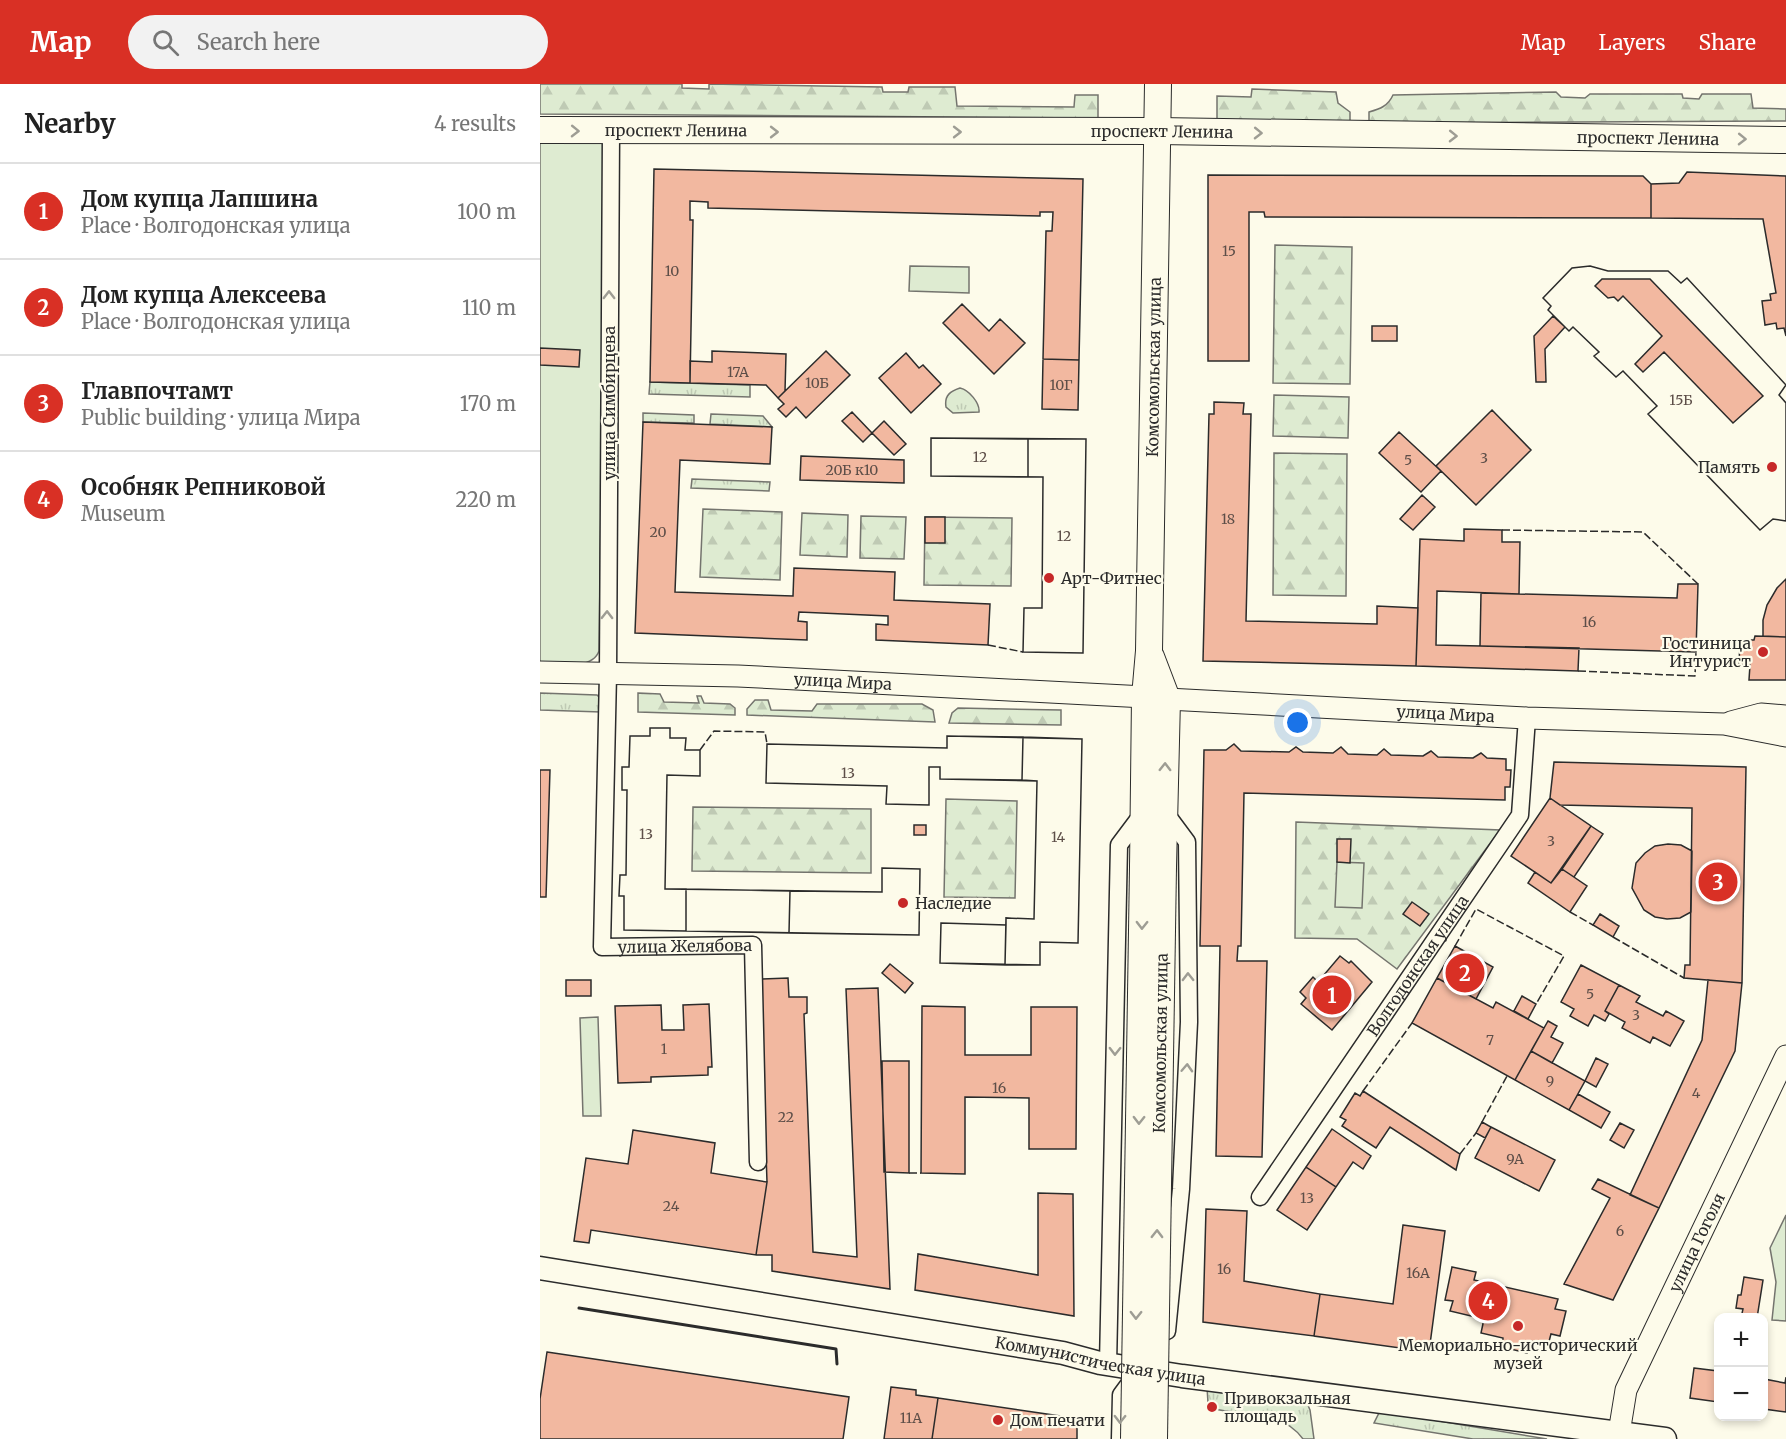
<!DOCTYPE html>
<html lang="en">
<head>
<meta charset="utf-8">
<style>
  body { margin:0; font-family:Merriweather,serif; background:#f2f2f2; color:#222 }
  .controls { position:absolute; right:18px; bottom:18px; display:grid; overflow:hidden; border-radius:12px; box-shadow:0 3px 9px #0003 }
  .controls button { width:54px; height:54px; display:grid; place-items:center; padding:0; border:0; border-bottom:2px solid #e0e0e0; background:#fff; color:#222; font:30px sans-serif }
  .you { position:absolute; left:758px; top:639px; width:21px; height:21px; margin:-15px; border:4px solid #fff; border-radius:50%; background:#1a73e8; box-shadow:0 0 0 9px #1a73e833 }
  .badge { display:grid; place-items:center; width:39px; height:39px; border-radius:50%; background:#d93025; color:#fff; font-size:20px; font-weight:700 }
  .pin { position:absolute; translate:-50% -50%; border:3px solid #fff; box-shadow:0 2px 6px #0006 }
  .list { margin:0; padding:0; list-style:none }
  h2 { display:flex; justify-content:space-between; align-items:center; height:78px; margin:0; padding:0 24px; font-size:26px }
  h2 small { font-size:20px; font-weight:400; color:#767676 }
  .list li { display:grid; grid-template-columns:39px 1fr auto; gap:18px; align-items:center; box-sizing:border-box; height:96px; padding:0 24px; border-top:2px solid #e0e0e0 }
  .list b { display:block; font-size:22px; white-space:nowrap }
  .list p { margin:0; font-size:20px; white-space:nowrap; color:#767676 }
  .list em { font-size:20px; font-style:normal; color:#767676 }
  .icon { flex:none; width:33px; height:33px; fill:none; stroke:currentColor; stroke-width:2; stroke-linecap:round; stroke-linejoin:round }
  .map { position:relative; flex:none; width:1246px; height:1355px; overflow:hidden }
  header { display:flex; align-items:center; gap:36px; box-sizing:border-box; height:84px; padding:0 30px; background:#d93025; color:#fff }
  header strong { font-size:28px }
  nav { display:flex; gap:33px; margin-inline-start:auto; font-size:21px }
  .search { width:420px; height:54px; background:#f2f2f2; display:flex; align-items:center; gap:15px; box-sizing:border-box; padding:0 21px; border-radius:33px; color:#767676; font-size:22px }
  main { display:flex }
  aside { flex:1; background:#fff }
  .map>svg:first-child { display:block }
</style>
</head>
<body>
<header>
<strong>Map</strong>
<div class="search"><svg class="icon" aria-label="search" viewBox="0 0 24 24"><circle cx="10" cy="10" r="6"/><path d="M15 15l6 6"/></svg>Search here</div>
<nav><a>Map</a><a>Layers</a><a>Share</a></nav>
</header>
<main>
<aside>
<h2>Nearby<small>4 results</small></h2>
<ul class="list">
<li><span class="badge">1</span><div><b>Дом купца Лапшина</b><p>Place · Волгодонская улица</p></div><em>100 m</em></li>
<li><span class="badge">2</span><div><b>Дом купца Алексеева</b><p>Place · Волгодонская улица</p></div><em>110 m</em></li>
<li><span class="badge">3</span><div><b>Главпочтамт</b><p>Public building · улица Мира</p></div><em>170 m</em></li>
<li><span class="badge">4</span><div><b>Особняк Репниковой</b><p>Museum</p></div><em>220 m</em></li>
</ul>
</aside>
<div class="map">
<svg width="1246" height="1355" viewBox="0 0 1246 1355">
  <defs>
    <pattern id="grass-tufts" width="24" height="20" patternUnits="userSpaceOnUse" patternTransform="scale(1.5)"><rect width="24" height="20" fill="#deebd1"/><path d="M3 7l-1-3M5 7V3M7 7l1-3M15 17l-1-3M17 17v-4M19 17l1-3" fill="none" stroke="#bfcab4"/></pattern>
    <pattern id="forest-firs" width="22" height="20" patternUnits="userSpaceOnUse" patternTransform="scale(1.5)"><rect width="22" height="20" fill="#deebd1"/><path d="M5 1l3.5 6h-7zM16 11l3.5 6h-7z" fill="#bfcab4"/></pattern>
  </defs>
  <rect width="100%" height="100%" fill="#fdfbea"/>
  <path fill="url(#grass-tufts)" stroke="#74746e" stroke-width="1.5" d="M110,298l100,3v12l-101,-3z
    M420,304c9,2 20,15 19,24l-26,1 -7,-6c-2,-12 5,-16 14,-19z
    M103,329l51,2v8l-51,-1z
    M171,330l52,2 9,11 -62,-3z
    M152,395l78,3 -1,9 -78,-3z
    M0,609l57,2 4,4v13l-61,-2z
    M667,1303l100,16 3,7 4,29h-11c-21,-29 -57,-23 -88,-30l-7,-6z
    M845,1328l162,27h-74l-99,-16 5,-10z"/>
  <path fill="url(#forest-firs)" stroke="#74746e" stroke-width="1.5" d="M0,0h142v4l27,1v-5l173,3 1,5h25l1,-5h46l2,19 117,1 1,-12h23v23l-558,-4z
    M712,5l84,3 2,11 12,9v10l-133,-1v-25l34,1z
    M1016,8l5,5 24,1 5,-4h92l1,4 16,1 3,-5h49l2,14 33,1v12l-417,2v-11c11,-3 19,-6 24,-17z
    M735,161l77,2 -2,137 -77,-1z
    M734,311l75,2 -1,41 -75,-2z
    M734,369l73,1 -1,142 -73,-1z
    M163,425l79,3 -2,68 -80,-3z
    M262,429l46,2 -1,42 -47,-2z
    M321,432l45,1 -2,42 -44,-1z
    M385,433l87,1 -1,68 -87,-1z
    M98,609l22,1 4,8 35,1 -2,-7h4l3,7 26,1 5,4v7l-97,-3z
    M215,616h13l3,10 41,1 5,-7h105l11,6 2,12 -188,-7v-6z
    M418,624l103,2v15l-112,-2 3,-10z
    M406,715l71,2 -2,97 -71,-1z
    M153,723l178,2v64l-179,-2z
    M756,738l204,8 -103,139 -40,-30 -62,-1z"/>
  <path fill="#deebd1" stroke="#74746e" stroke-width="1.5" d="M0,54l66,1 -7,512c-7,20 -43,13 -59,13z
    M370,182l59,1v26l-60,-2z
    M797,778l27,1 -2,45 -27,-1z
    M58,933l3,99h-18l-3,-98z
    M1246,1131v106l-14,-1 4,-38 -6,-34z"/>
  <path fill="#f2b8a0" stroke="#2b2b2b" stroke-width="1.5" fill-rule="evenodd" d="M114,85l429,10 -4,181 -36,-1 3,-128h6l1,-19h-13v4l-332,-8v-6l-18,-1v19h3l-3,163 -40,-1z
    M1147,88l99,4v160l-2,-8 -7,1 -1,-6 -11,2 -3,-24 9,-1 -1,-6 6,-1 -13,-74 -112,-1v-34l28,-1z
    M668,91l435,1 8,8v34l-386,-1 -1,-5h-15v149h-41z
    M1050,182l18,5h60l13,12 6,-5 99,107 -7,10 7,8v118l-13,-2 -13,11 -112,-116 9,-8 -34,-35 -7,6 -22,-21 5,-4 -26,-25 -4,4 -21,-21 3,-4 -8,-8 29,-30zM1062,195h48l113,117 -30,27 -69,-71 -21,20 -8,-8 27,-28 -39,-40 -5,5 -4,-4 -6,1 -13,-12z
    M1050,182l18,5h60l13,12 6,-5 99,107 -7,10 7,8v118l-13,-2 -13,11 -112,-116 9,-8 -34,-35 -7,6 -22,-21 5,-4 -26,-25 -4,4 -21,-21 3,-4 -8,-8 29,-30z
    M422,220l27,27 11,-12 25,24 -31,31 -51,-51z
    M1013,232l12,11 -20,22 1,33h-10l-2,-46z
    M832,242h25v15h-25z
    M0,264l40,2 -1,17 -39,-2z
    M172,267l74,3 -1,37 -7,7 -12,-13 -76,-2v-22l22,1z
    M286,267l24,24 -44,43 -10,-11 -10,10 -8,-8 6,-5 -6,-6z
    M366,269l13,15 4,-3 18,19 -30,29 -32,-35z
    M503,275l36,1 -1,50 -36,-1z
    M674,318l30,1 -1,11h8l-5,207 131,3v-18l41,2 -2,58 -213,-5 6,-247h5z
    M952,326l39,40 -55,55 -40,-39z
    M312,328l20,21 -9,9 -21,-21z
    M344,337l22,23 -12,11 -22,-22z
    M103,338l129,5 -2,37 -90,-4 -5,132 118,4 1,-28 101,4 -1,28 96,4 -2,41 -112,-5v-16l12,1v-9l-89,-4 -1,9 9,1v18l-172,-7z
    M859,348l42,39 -20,21 -42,-39z
    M391,354l97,1v38l-97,-1z
    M391,354l155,1 -3,214 -60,-1 1,-44h18l1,-131 -112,-1z
    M488,355h58l-3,214 -60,-1 1,-44h18l1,-131h-15z
    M261,372l103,4v23l-104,-3z
    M882,411l13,12 -22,23 -13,-11z
    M385,433h20v26h-20z
    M924,445l38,1v12h18l-1,52 -82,-3 -1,54 143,3 -1,23 -162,-5 4,-127 44,2z
    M1246,495v58l-23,-1v-16l4,-15 10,-17z
    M1138,500h20l-2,68 -216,-6 1,-53 196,5z
    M1215,552l31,1v43h-37l1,-15 -11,-1 1,-24h14z
    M110,644h20v10h16l-1,12h15v26l-33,-1 -2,114 217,3v-24l38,1 -1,66 -295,-5v-34h-5l1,-21h6l1,-85h-5v-23h7l1,-31h20z
    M110,644h20v10h16l-1,12h15v26l-33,-1 -2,114h21v42l-62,-1v-34h-5l1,-21h6l1,-85h-5v-23h7l1,-31h20z
    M407,652l76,1 -1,43 -82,-1v-12h-11v38l-43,-1 1,-18 -121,-3 1,-39 180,4z
    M407,652l135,3 -4,204 -38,-1v23l-100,-2 1,-40 65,2v-7l28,1 3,-138 -97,-2v-12h-11v38l-43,-1 1,-18 -121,-3 1,-39 180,4z
    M483,653l59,2 -4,204 -38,-1v23h-35l1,-47 28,1 3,-138 -15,-1z
    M694,660l7,7 48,1 7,-5 7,5 30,1 8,-6 7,7 29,1 7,-6 7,6 32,1 8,-5 7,6 35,1 8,-5 6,5 19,1v11h5l-1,17h-5v13l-261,-7 -3,153h-3l-1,15h30l-5,196 -46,-1 4,-210h-20l4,-196h22z
    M1014,678l192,5 -4,216 -58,-5 1,-13h5l2,-157 -132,-3 -10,-7z
    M0,686h10l-4,127h-6z
    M1010,714l41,28 -40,57 -40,-27z
    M374,741h12v10h-12z
    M1051,742l12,8 -29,43 -12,-8z
    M797,755h14l-1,24 -13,-1z
    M1128,760l13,1 11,6 -1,61 -11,6 -13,1 -12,-2 -11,-7 -12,-22 4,-25 9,-10 10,-7z
    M342,784l38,1 -1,66 -130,-2 1,-42 92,1z
    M1022,785l25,17 -17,26 -42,-29 7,-11 16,11z
    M146,805l104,2 -1,42 -103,-2z
    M872,818l17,12 -9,12 -17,-12z
    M1060,830l19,12 -6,11 -20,-12z
    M401,839l65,2 -1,40 -65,-2z
    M915,862l38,21 -17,32 -39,-21z
    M800,872l9,7 2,-2 21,21 -40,48 -31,-26 5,-6 -6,-6 13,-15 5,5z
    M350,880l23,19 -8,10 -23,-20z
    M1041,881l38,20 -14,26 4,3 -4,7 -11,-6 -6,11 -18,-10 4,-7 -13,-7z
    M248,894l1,19h18v16l-3,1 9,238 44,5 -11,-268 32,-1 12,301 -118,-18v-16h-16l11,-73 -7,-203z
    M897,894l56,30 3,-6 48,26 -29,52 -103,-57z
    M26,896h25v16h-25z
    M1168,896l34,3 -7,68 -76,157 -29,-13 72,-155z
    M1079,901l21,11 -4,6 27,14 3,-5 18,10 -14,25 -17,-9 -3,6 -28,-15 3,-6 -20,-11z
    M982,912l14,8 -8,15 -14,-8z
    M169,920l3,63h-4v8l-57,2v5l-33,1 -3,-77 46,-1 1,25h22l-1,-25z
    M382,922l43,1v48h66v-48h46l-1,142h-47v-51l-64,-1v77l-44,-1z
    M1008,937l9,5 -6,11 12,6 -11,20 -21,-12z
    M991,967l54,30 -16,29 -54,-30z
    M1056,974l12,6 -12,23 -11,-6z
    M342,977h27v112l-25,-1z
    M823,1007l97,63 -4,16 -66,-43 -14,21 -34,-22 4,-6 -6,-3 15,-24 5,3z
    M1038,1010l32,18 -9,16 -32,-18z
    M942,1038l9,5 -6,11 -9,-5z
    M1080,1039l14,7 -10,18 -14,-8z
    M951,1043l64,33 -16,31 -64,-33z
    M792,1045l39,27 -8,13 -10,-7 -17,25 -30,-20z
    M93,1046l82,13 -4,30 56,9 -11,73 -165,-25 -2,13 -15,-2 12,-83 42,6z
    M766,1083l30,20 -29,43 -30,-20z
    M1058,1095l61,29 -46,92 -49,-16 46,-86 -18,-9z
    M498,1109l35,1 1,122 -159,-26 3,-36 120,21z
    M666,1125l41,2 -3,70 76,13 -6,42 -111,-14z
    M863,1141l42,6 -16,121 -115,-16 6,-42 73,10z
    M912,1183l24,5 -2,8 84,19 -3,10 11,2 -6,25 -9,-2 -3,11 -18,-4 -3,12 -25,-6 1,-9 -22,-5 3,-14 -34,-8 3,-10 -8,-1z
    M1204,1193l19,3 -6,38h-16l2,-9 -7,-1 2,-13h3z
    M7,1268l302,45 -6,42h-303v-40z
    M1154,1284l24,3v31l-28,-4z
    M1246,1293v35l-22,-3v-30l21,4z
    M351,1303l25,3v5l22,3 -6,41h-48z
    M398,1314l122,18 1,8 16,3v12h-145z"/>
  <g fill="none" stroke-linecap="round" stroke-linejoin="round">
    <g stroke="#2b2b2b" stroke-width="19">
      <g id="minor">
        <path id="s1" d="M71,48l-3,542 -6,273 151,-2 5,217"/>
        <path d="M624,727l23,31 2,180 -8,167 -14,142"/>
        <path id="s2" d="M720,1113l260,-382 7,-97"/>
        <path d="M568,1281l11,-520 24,-32"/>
        <path d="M580,1355l1,-44 14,-19"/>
      </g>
    </g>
    <g stroke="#2b2b2b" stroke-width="23">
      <g id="tertiary">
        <path id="s3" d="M0,588l198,4 407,21"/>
        <path id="s4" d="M627,615l360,19 197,6 62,12"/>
        <path d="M1191,638l30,-8 25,2"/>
        <path id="s5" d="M1079,1349l7,-43 160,-334"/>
      </g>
    </g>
    <g stroke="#2b2b2b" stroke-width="25">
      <g id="secondary">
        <path id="s6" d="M0,1184l523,85 37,10 82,13 483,63"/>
      </g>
    </g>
    <g stroke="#2b2b2b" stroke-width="28">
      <g id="primary">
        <path id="s7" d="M0,46l618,1 628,9"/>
        <path d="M611,573l16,42 -4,168"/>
        <path id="s8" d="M603,783l2,-170 4,-46 9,-567"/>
      </g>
    </g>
    <use href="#minor" stroke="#fdfbea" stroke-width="16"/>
    <use href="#tertiary" stroke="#fdfbea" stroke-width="21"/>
    <use href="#secondary" stroke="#fdfbea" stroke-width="22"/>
    <use href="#primary" stroke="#fdfbea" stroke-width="26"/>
    <g stroke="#2b2b2b" stroke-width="28" stroke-linecap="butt">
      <g id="primary-bridge">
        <path d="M594,1355l9,-572"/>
        <path id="s9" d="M614,1355l9,-572"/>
      </g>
    </g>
    <use href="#primary-bridge" stroke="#fdfbea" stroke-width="26"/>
    <path stroke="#2b2b2b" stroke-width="1.5" stroke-dasharray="8 3" stroke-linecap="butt" d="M962,446l141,2 55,52
      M448,561l35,7
      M1038,587l117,5 1,-24
      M160,666l14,-19 51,1 2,12
      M1030,828l23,13
      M1073,853l71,41
      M915,862l21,-37 88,47 -28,48
      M823,1007l49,-68
      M942,1038l25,-46
      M920,1070l16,-21
      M369,1089h12"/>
    <path stroke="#2b2b2b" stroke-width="3" d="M39,1224l257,41 1,15"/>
  </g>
  <defs><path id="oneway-chevron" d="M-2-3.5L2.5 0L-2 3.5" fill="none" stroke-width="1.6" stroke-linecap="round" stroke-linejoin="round" transform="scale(1.5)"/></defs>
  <g stroke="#9e9d94">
    <use href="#oneway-chevron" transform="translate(35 47) rotate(1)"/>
    <use href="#oneway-chevron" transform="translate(234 48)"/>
    <use href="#oneway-chevron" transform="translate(417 48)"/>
    <use href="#oneway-chevron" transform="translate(718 49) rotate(1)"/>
    <use href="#oneway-chevron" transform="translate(913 52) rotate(1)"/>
    <use href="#oneway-chevron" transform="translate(1202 55) rotate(1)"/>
    <use href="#oneway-chevron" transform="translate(69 211) rotate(-90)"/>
    <use href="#oneway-chevron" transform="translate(67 531) rotate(-89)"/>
    <use href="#oneway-chevron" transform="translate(625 683) rotate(-89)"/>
    <use href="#oneway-chevron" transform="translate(602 841) rotate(91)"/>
    <use href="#oneway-chevron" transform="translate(648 893) rotate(-91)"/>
    <use href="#oneway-chevron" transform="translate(575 967) rotate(91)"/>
    <use href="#oneway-chevron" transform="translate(647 984) rotate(-87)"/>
    <use href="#oneway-chevron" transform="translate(599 1036) rotate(91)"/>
    <use href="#oneway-chevron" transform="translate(617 1150) rotate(-89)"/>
    <use href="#oneway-chevron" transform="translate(596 1231) rotate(91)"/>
    <use href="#oneway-chevron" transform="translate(580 1335) rotate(91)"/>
  </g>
  <g fill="#c62828" stroke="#fdfbea" stroke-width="2">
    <circle cx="1232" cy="383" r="6"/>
    <circle cx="509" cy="494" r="6"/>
    <circle cx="1223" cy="568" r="6"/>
    <circle cx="363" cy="819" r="6"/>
    <circle cx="978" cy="1242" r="6"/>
    <circle cx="672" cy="1323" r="6"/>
    <circle cx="458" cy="1336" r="6"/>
  </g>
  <g text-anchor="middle" stroke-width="4.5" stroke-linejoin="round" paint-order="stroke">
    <g font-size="14" fill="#5d4e48">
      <text x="689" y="172">15</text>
      <text x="132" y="192">10</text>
      <text x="198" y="293">17А</text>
      <text x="277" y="304">10Б</text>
      <text x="521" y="306">10Г</text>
      <text x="1141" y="321">15Б</text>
      <text x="440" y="378">12</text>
      <text x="944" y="379">3</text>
      <text x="868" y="381">5</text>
      <text x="312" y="391">20Б к10</text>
      <text x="688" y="440">18</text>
      <text x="118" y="453">20</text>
      <text x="524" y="457">12</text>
      <text x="1049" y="543">16</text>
      <text x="308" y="694">13</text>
      <text x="106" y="755">13</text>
      <text x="518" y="758">14</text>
      <text x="1011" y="762">3</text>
      <text x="1050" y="915">5</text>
      <text x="1096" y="936">3</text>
      <text x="950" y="961">7</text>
      <text x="124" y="970">1</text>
      <text x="1010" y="1002">9</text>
      <text x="459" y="1009">16</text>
      <text x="1156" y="1014">4</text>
      <text x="246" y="1038">22</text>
      <text x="975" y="1080">9А</text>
      <text x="767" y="1119">13</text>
      <text x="131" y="1127">24</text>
      <text x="1080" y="1152">6</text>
      <text x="684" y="1190">16</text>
      <text x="878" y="1194">16А</text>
      <text x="371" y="1339">11А</text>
    </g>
    <g font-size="16" fill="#2b2b2b" stroke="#fdfbea">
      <text dy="6" stroke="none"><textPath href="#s7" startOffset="136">проспект Ленина</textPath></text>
      <text dy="6" stroke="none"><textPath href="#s7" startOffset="622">проспект Ленина</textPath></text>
      <text dy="6" stroke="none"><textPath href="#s7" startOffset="1108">проспект Ленина</textPath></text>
      <text dy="6" stroke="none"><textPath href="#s8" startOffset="500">Комсомольская улица</textPath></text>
      <text transform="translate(69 319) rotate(-90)" y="6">улица Симбирцева</text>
      <text dy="6" stroke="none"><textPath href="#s3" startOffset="303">улица Мира</textPath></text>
      <text dy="6" stroke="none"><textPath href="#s4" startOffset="279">улица Мира</textPath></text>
      <text dy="6" stroke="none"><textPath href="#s1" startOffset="898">улица Желябова</textPath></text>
      <text dy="6" stroke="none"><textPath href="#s2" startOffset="280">Волгодонская улица</textPath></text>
      <text dy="6" stroke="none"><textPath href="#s9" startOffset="396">Комсомольская улица</textPath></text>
      <text dy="6" stroke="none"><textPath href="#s5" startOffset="207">улица Гоголя</textPath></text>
      <text dy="6" stroke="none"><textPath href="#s6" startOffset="568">Коммунистическая улица</textPath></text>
    </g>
    <g font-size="16" fill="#2b2b2b" stroke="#fdfbea" text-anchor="start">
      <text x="1220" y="389" text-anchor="end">Память</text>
      <text x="521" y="500">Арт-Фитнес</text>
      <text x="1211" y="565" text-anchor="end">Гостиница<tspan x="1211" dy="18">Интурист</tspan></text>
      <text x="375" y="825">Наследие</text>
      <text x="978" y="1267" text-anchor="middle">Мемориально-исторический<tspan x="978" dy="18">музей</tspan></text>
      <text x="684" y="1320">Привокзальная<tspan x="684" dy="18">площадь</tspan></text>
      <text x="470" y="1342">Дом печати</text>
    </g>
  </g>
</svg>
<div class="controls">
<button>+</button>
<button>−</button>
</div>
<div class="you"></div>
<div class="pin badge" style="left:792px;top:911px">1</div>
<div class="pin badge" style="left:925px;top:889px">2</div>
<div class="pin badge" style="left:1178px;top:798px">3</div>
<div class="pin badge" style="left:948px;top:1217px">4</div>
</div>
</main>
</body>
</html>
